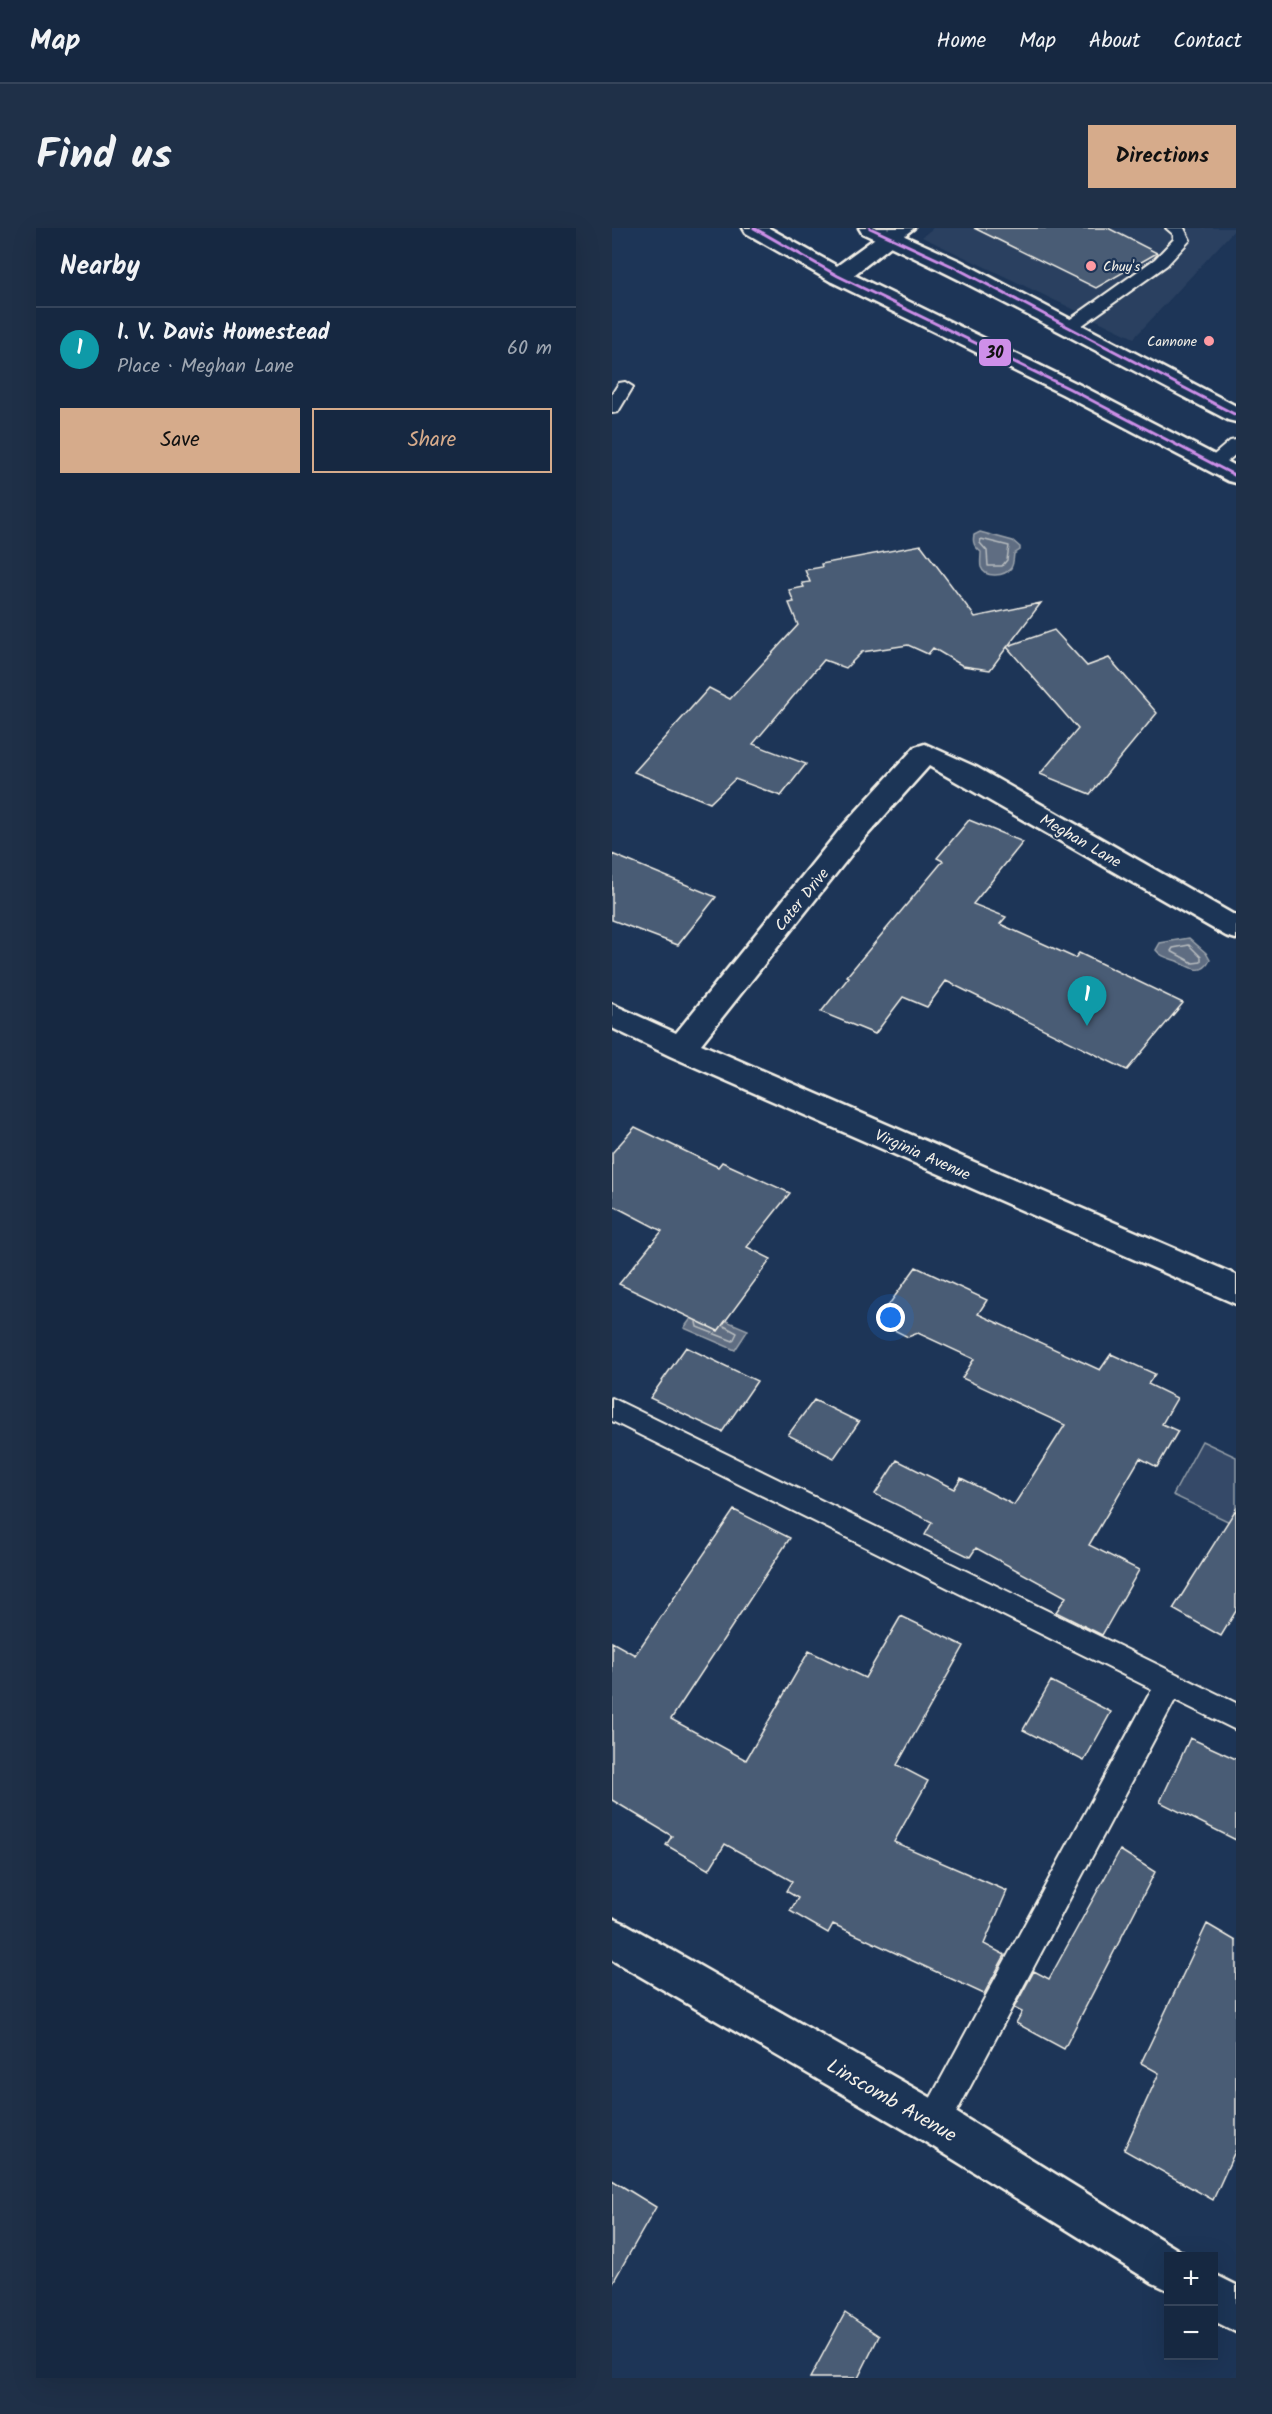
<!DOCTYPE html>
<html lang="en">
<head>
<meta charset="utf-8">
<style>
  body { margin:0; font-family:Kalam,sans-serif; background:#1f3048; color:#f1f3f6 }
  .controls { position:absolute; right:18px; bottom:18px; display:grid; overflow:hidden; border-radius:0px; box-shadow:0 6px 24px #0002 }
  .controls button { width:54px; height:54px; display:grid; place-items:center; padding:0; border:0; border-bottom:2px solid #35445a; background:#162841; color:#f1f3f6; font:30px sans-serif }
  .you { position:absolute; left:279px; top:1090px; width:21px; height:21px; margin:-15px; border:4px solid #fff; border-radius:50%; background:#1a73e8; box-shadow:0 0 0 9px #1a73e833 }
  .badge { display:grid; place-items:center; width:39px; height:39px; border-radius:50%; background:#d6ab8b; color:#fff; font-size:20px; font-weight:700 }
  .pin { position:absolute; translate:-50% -50px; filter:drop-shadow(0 2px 3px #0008) }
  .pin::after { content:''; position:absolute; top:32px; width:21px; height:18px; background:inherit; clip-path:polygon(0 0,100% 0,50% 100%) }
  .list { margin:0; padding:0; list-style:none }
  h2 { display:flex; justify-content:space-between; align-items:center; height:78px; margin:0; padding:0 24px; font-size:26px }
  h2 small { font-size:20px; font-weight:400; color:#9ea6b1 }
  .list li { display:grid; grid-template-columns:39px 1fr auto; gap:18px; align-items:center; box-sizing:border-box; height:84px; padding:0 24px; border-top:2px solid #35445a }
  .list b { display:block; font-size:22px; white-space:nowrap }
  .list p { margin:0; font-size:20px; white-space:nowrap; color:#9ea6b1 }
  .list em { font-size:20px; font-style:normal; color:#9ea6b1 }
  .actions { display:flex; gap:12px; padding:18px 24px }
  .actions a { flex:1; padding:14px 0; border:2px solid #d6ab8b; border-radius:0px; text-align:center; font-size:21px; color:#d6ab8b }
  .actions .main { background:#d6ab8b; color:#111 }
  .map { position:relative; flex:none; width:624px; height:2150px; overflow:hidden; border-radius:0px }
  header { display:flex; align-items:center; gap:36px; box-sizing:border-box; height:84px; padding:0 30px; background:#162841; border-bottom:2px solid #35445a }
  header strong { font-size:28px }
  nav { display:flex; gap:33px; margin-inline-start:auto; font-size:21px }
  .intro { display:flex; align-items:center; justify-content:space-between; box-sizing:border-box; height:144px; padding:0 36px }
  h1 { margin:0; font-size:42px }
  .button { padding:15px 27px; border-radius:0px; background:#d6ab8b; color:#111; font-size:21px; font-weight:700 }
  main { display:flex; gap:36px; padding:0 36px }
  aside { flex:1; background:#162841; border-radius:0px; box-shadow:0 6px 24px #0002 }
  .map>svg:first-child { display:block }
</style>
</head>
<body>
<header>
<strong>Map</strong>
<nav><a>Home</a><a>Map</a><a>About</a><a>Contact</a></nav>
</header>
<div class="intro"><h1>Find us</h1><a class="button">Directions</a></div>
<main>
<aside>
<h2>Nearby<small></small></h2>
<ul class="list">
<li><span class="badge" style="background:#0f9aa8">1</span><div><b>I. V. Davis Homestead</b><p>Place · Meghan Lane</p></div><em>60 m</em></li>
</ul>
<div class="actions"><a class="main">Save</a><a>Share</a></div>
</aside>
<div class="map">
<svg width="624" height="2150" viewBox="0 0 624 2150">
  <rect width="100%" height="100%" fill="#1d3557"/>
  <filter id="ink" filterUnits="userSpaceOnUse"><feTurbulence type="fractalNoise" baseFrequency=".0167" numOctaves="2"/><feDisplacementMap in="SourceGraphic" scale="12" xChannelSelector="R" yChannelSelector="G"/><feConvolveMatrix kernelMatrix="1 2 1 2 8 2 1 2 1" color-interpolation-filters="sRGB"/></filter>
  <g filter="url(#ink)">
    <path fill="#2a4060" d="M321,0h303l-102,110 -212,-101z"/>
    <path fill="#354a67" stroke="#949ea8" stroke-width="1.5" d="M590,1213l34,16v68l-63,-30z"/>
    <path fill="#5e6d82" stroke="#9aa2ab" stroke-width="1.5" d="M368,304l33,9 7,6v3l-6,4c-1,5 0,9 -3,14 -6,8 -26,11 -30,-1 -1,-4 0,-10 0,-15 -6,-5 -9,-9 -7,-17z
      M577,710l17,15 4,7c-8,17 -21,7 -33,1 -8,-3 -16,-4 -21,-11l4,-7z
      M86,1081l50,21 -13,20 -51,-22z"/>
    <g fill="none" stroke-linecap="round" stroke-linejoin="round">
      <path stroke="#b8bcbf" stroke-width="1.5" d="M369,311l28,7 -2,14 -5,6h-14l-1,-15 -7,-8z
        M577,717l12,12v5l-8,1 -22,-12 2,-3z
        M84,1094l1,5 36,14 4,-8 -13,-7"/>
    </g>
    <path fill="#485b74" stroke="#f4f1e8" stroke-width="1.5" d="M362,0h134l49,25 -61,35z
      M309,317l54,72 66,-14 -33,43 46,-16 33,36 22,-8 48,55 -67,81 -50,-20 38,-45 -71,-82 -17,23 -27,-4 -30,-18 -5,6 -20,-9 -46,7 -16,16 -22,-8 -71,84 53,20 -25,32 -46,-17 -25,24 -76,-31 75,-84 21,11 68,-74 -9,-22 5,-1 -5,-12 15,-3 -2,-4 8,-1 -5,-12 17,-3 -1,-3z
      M357,592l54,22 -50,62 33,13 -6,7 75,34 4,-5 104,50 -56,67 -181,-89 -19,26 -24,-10 -28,37 -54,-22 28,-35 -2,-1 96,-115 -6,-3z
      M0,626l104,43 -38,48 -66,-25z
      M23,899l83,40 4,-5 68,31 -43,54 24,12 -53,72 -99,-47 43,-53 -50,-26v-52z
      M304,1039l71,33 -9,14 122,56 11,-16 44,20 -7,10 29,14 -15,26 16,7 -21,36 -17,-9 -51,87 50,25 -37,65 -46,-23 10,-15 -90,-49 -6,9 -45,-22 7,-13 -57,-28 22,-34 57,29 7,-11 53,27 51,-80 -103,-47 12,-19 -56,-26 -10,4 -16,-8 -10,-15z
      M74,1119l71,34 -35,51 -72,-34z
      M202,1172l45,22 -25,36 -46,-23z
      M624,1281v102l-15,25 -48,-27z
      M122,1282l56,28 -119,181 75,41 63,-109 56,27 36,-62 63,30 -67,119 31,16 -34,61 113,49 -23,53 21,11 -21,39 -151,-70 -5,9 -38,-22 8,-13 -12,-7 6,-10 -67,-37 -16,26 -43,-25 6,-9 -60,-36v-158l23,13z
      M439,1453l60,31 -27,49 -61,-31z
      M578,1510l46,21v81l-76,-38z
      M508,1622l35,22 -91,177 -48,-26 6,-11 -8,-4 20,-37 15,8z
      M595,1696l29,17v208l-23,51 -89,-50 35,-77 -18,-10z
      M0,1952l44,27 -44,77z
      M233,2085l34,23 -21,42h-48z"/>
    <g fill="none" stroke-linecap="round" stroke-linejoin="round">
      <g stroke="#f4f1e8" stroke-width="4">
        <path id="service" d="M554,0h18l6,12 -23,25 -93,66h-12l-2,-3 2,-3 93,-66 19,-20 -1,-5z
          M13,154l8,5 -15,25 -6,1v-19l7,-11z
          M624,212v14l-16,14h-12l-3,-4 3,-4 22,-19z
          M0,1170l624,305v27l-61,-30 -230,434 -11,4 -11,-4 -4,-11 4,-11 229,-423 -540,-268z"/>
      </g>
      <g stroke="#f4f1e8" stroke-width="5">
        <path id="minor" d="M277,0h25l-68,53 -8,2 -8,-2 -3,-5 3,-5z
          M313,516l51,23 260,149v23l-10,-3 -297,-170 -68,76 -160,202 535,231v29l-566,-248 -58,-28v-24l64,29 165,-205 74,-81z
          M0,1690l14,6 323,184 234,145 2,3h-17v34l-15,-7 -234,-145 -307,-178z
          M602,2046l22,11v47l-22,-11z"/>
      </g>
      <g stroke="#f4f1e8" stroke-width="5">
        <path id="secondary" d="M131,0h26l77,43 232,113 158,82v17l-8,-2 -166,-87 -232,-113 -84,-48z
          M247,0h28l73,33 276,145v16l-8,-2c-122,-63 -242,-130 -366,-187z"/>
      </g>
      <use href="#service" fill="#1d3557" fill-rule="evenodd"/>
      <use href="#minor" fill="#1d3557" fill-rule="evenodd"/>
      <use href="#secondary" fill="#1d3557" fill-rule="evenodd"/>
      <g stroke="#1d3557" stroke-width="6">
        <path id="bus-1" d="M142,0l84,48 232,113 166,87
          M258,0l82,38 284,149"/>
      </g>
      <use href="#bus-1" stroke="#ce8fe9" stroke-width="3"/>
    </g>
  </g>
  <g fill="#ff9aa2" stroke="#1d3557" stroke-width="2">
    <circle cx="479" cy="38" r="6"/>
    <circle cx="597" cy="113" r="6"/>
  </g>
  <g text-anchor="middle" stroke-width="4.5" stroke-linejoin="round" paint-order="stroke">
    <g font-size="14" fill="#f4f1e8" stroke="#1d3557" text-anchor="start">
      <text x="491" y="43">Chuy's</text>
      <text x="585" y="118" text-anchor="end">Cannone</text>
    </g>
    <g font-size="16" fill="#f4f1e8" stroke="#1d3557">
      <text transform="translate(469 612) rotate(30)" y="6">Meghan Lane</text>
      <text transform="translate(189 671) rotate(-51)" y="6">Cater Drive</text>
      <text transform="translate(311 926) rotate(24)" y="6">Virginia Avenue</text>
    </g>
    <g font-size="20" fill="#f4f1e8" stroke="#1d3557">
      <text transform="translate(280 1872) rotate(30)" y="7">Linscomb Avenue</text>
    </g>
  </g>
  <rect stroke="#1d3557" stroke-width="2" x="366" y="110" width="34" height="29" rx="6" fill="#ce8fe9"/>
  <g font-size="16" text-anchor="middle" font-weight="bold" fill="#111">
    <text x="383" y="130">30</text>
  </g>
</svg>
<div class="controls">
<button>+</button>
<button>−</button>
</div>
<div class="you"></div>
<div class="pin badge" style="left:475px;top:798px;background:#0f9aa8">1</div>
</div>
</main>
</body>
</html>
